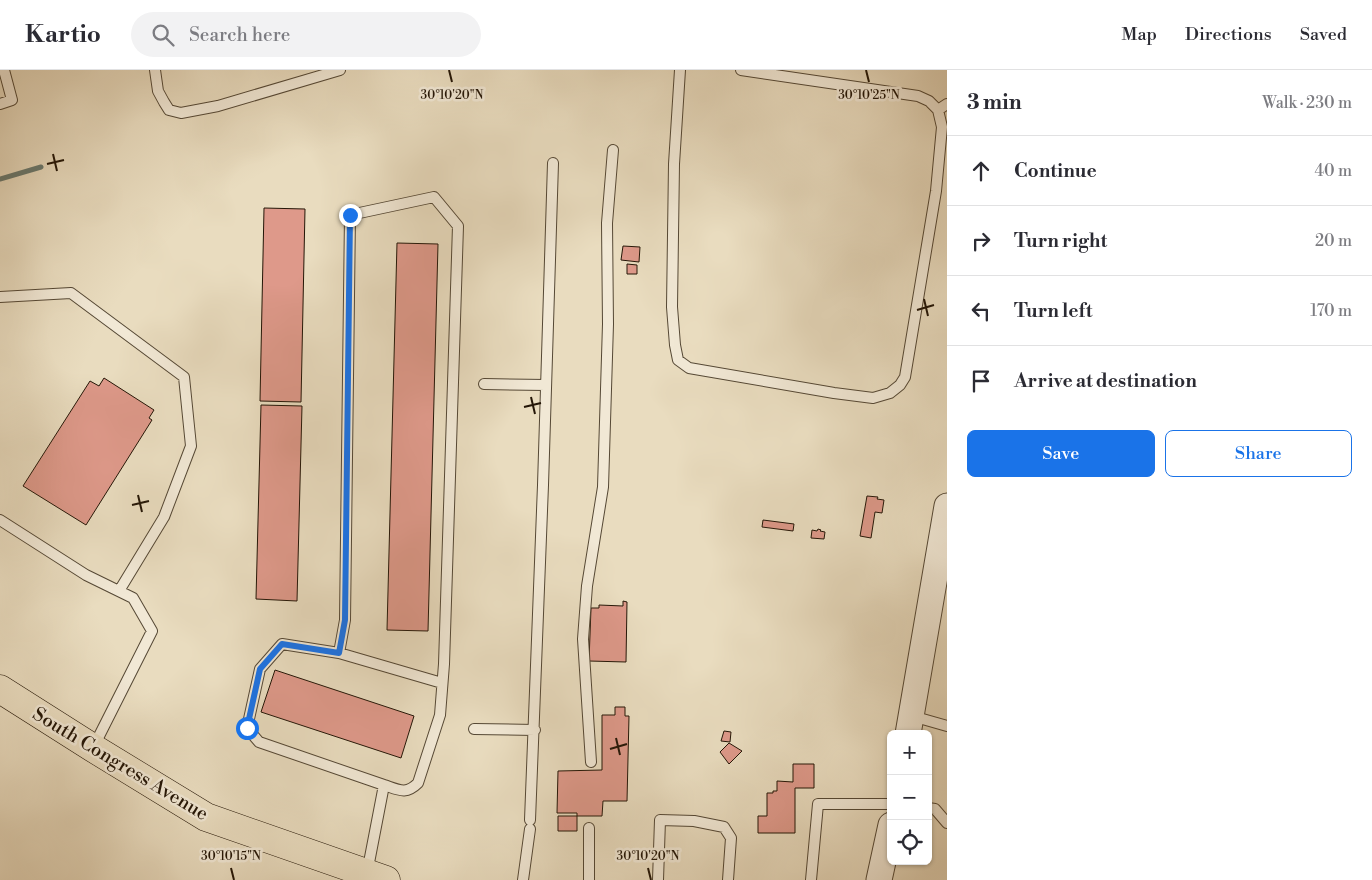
<!DOCTYPE html>
<html lang="en">
<head>
<meta charset="utf-8">
<style>
  body { margin:0; font-family:"Libre Bodoni",serif; background:#f2f2f3; color:#2b2b33 }
  .controls { position:absolute; right:15px; bottom:15px; display:grid; overflow:hidden; border-radius:8px; box-shadow:0 1px 4px #0004 }
  .controls button { width:45px; height:45px; display:grid; place-items:center; padding:0; border:0; border-bottom:1px solid #e1e1e2; background:#fff; color:#2b2b33; font:25px sans-serif }
  .stop { position:absolute; width:15px; height:15px; margin:-11px; border:4px solid #1a73e8; border-radius:50%; background:#fff }
  .stop.end { background:#1a73e8; border-color:#fff; box-shadow:0 1px 5px #0008 }
  .list { margin:0; padding:0; list-style:none }
  h2 { display:flex; justify-content:space-between; align-items:center; height:65px; margin:0; padding:0 20px; font-size:21px }
  h2 small { font-size:16px; font-weight:400; color:#7c7c81 }
  .list li { display:grid; grid-template-columns:32px 1fr auto; gap:15px; align-items:center; box-sizing:border-box; height:70px; padding:0 20px; border-top:1px solid #e1e1e2 }
  .list b { display:block; font-size:19px; white-space:nowrap }
  .list em { font-size:16px; font-style:normal; color:#7c7c81 }
  .actions { display:flex; gap:10px; padding:15px 20px }
  .actions a { flex:1; padding:11px 0; border:1px solid #1a73e8; border-radius:8px; text-align:center; font-size:18px; color:#1a73e8 }
  .actions .main { background:#1a73e8; color:#fff }
  .icon { flex:none; width:28px; height:28px; fill:none; stroke:currentColor; stroke-width:2; stroke-linecap:round; stroke-linejoin:round }
  .map { position:relative; flex:none; width:947px; height:810px; overflow:hidden }
  header { display:flex; align-items:center; gap:30px; box-sizing:border-box; height:70px; padding:0 25px; background:#fff; border-bottom:1px solid #e1e1e2 }
  header strong { font-size:24px }
  nav { display:flex; gap:28px; margin-inline-start:auto; font-size:18px }
  .search { width:350px; height:45px; background:#f2f2f3; display:flex; align-items:center; gap:12px; box-sizing:border-box; padding:0 18px; border-radius:28px; color:#7c7c81; font-size:19px }
  main { display:flex }
  aside { flex:1; background:#fff }
  .map>svg:first-child { display:block }
</style>
</head>
<body>
<header>
<strong>Kartio</strong>
<div class="search"><svg class="icon" aria-label="search" viewBox="0 0 24 24"><circle cx="10" cy="10" r="6"/><path d="M15 15l6 6"/></svg>Search here</div>
<nav><a>Map</a><a>Directions</a><a>Saved</a></nav>
</header>
<main>
<div class="map">
<svg width="947" height="810" viewBox="0 0 947 810">
  <rect width="100%" height="100%" fill="#e9dcbf"/>
  <filter id="stains"><feTurbulence type="fractalNoise" baseFrequency=".004" numOctaves="4"/><feColorMatrix values="0 0 0 0 .2 0 0 0 0 .09 0 0 0 0 .02 0 0 0 .5 -.17"/></filter>
  <radialGradient id="worn" r=".72"><stop offset=".6" stop-color="#630" stop-opacity="0"/><stop offset="1" stop-color="#630" stop-opacity=".3"/></radialGradient>
  <g fill="none" stroke-linecap="round" stroke-linejoin="round">
    <path stroke="#69796f" stroke-width="5" d="M0,109l41,-12"/>
  </g>
  <path fill="#de998a" stroke="#241607" d="M264,138l41,1 -4,193 -41,-1z
    M397,173l41,1 -10,387 -41,-1z
    M623,176l17,1 -1,15 -18,-2z
    M627,194l10,1v9h-10z
    M104,308l50,32 -5,8 3,2 -66,105 -63,-39 67,-105 9,5z
    M261,335l41,1 -5,195 -41,-2z
    M867,426l11,1 -1,2 7,1 -2,13 -7,-1 -4,26 -11,-2z
    M763,450l31,4 -1,7 -31,-4z
    M818,459l3,1 -1,1 5,1 -1,7 -13,-1 1,-8 5,1z
    M623,531l4,1 -1,60 -37,-1 2,-53h8v-3l24,1z
    M275,600l139,46 -13,42 -140,-46z
    M615,637h10v9h4l-2,85h-24l-1,15h-25v15h-19v-15h19v-3h-20l1,-42 44,-1v-55h13z
    M724,661l7,1 -1,10 -9,-1z
    M729,673l13,8 -13,13 -9,-12z
    M793,694h21v24h-19v45h-37v-17h9v-23h6v-2h4v-10l16,1z"/>
  <g fill="none" stroke-linecap="round" stroke-linejoin="round">
    <g stroke="#554835" stroke-width="12">
      <path id="service" d="M155,0l3,21 6,11 5,8 12,3 37,-7 122,-36
        M680,0l-6,94 -2,143 3,38 3,15 11,8 145,25 39,5 17,-5 10,-8 5,-8 31,-186 6,-64 -4,-17 -9,-9 -11,-5 -177,-26
        M0,34l12,-4 -8,-30
        M938,40l9,-6
        M0,227l71,-4 113,84 7,69 -27,71 -45,74
        M484,314l62,1
        M0,450l86,55 47,23 19,33 -59,117
        M339,583l-57,-9 -22,25 -13,59 12,14 125,43
        M912,646l35,10
        M474,659l61,1
        M591,692l-8,-123 4,-53 16,-99 5,-163 -1,-101 6,-73
        M928,738l7,1 12,14
        M530,750l13,-335 10,-322
        M589,758v52
        M367,803l17,-88c15,5 22,10 34,-2l22,-68 4,-51 14,-438 -24,-29 -84,18 -5,405 -6,33 103,30
        M523,810l7,-51
        M658,810l2,-60 34,1 30,6 7,11 -3,42
        M811,810l7,-76h73"/>
    </g>
    <g stroke="#554835" stroke-width="27">
      <path id="tertiary" d="M908,664l39,-228
        M879,810l12,-55"/>
    </g>
    <g stroke="#241607" stroke-width="29">
      <path id="primary" d="M0,619l93,59 113,69 180,63"/>
    </g>
    <use href="#service" stroke="#f1e8d5" stroke-width="10"/>
    <use href="#tertiary" stroke="#f1e8d5" stroke-width="25"/>
    <use href="#primary" stroke="#e9dcbf" stroke-width="28"/>
  </g>
  <g fill="none" stroke-linecap="round" stroke-linejoin="round">
    <path stroke="#1a73e8" stroke-width="6" d="M247,658l13,-59 22,-25 57,9 6,-33 5,-405"/>
  </g>
  <path fill="none" stroke="#241607" stroke-width="2" d="M449,0l3,12M866,0l3,12M53,84l4,17M47,94l17,-4M924,229l4,17M917,240l17,-5M531,327l4,17M524,337l17,-4M138,425l4,17M132,435l17,-4M616,668l4,17M610,679l17,-5M231,798l3,12M648,798l3,12"/>
  <g text-anchor="middle" stroke-width="5" stroke-linejoin="round" paint-order="stroke">
    <g font-size="19" fill="#241607" stroke="#f1e8d5">
      <text transform="translate(121 693) rotate(31)" y="7">South Congress Avenue</text>
    </g>
  </g>
  <g font-size="12" text-anchor="middle" fill="#241607" stroke="#f1e8d5" stroke-width="5" stroke-linejoin="round" paint-order="stroke">
    <text x="452" y="29">30°10'20"N</text>
    <text x="869" y="29">30°10'25"N</text>
    <text x="231" y="790">30°10'15"N</text>
    <text x="648" y="790">30°10'20"N</text>
  </g>
  <rect width="100%" height="100%" filter="url(#stains)"/>
  <rect width="100%" height="100%" fill="url(#worn)"/>
</svg>
<div class="controls">
<button>+</button>
<button>−</button>
<button><svg class="icon" aria-label="locate" viewBox="0 0 24 24"><circle cx="12" cy="12" r="6"/><path d="M12 2v4M12 18v4M2 12h4M18 12h4"/></svg></button>
</div>
<div class="stop" style="left:247px;top:658px"></div>
<div class="stop end" style="left:350px;top:145px"></div>
</div>
<aside>
<h2>3 min<small>Walk · 230 m</small></h2>
<ul class="list">
<li><svg class="icon" aria-label="ahead" viewBox="0 0 24 24"><path d="M12 20V5M6 11l6-6 6 6"/></svg><div><b>Continue</b></div><em>40 m</em></li>
<li><svg class="icon" aria-label="right" viewBox="0 0 24 24"><path d="M7 20v-9h11M14 6l5 5-5 5"/></svg><div><b>Turn right</b></div><em>20 m</em></li>
<li><svg class="icon" aria-label="left" viewBox="0 0 24 24"><path d="M17 20v-9H6M10 6l-5 5 5 5"/></svg><div><b>Turn left</b></div><em>170 m</em></li>
<li><svg class="icon" aria-label="arrive" viewBox="0 0 24 24"><path d="M6 21V4h12l-3 4 3 4H6"/></svg><div><b>Arrive at destination</b></div></li>
</ul>
<div class="actions"><a class="main">Save</a><a>Share</a></div>
</aside>
</main>
</body>
</html>
